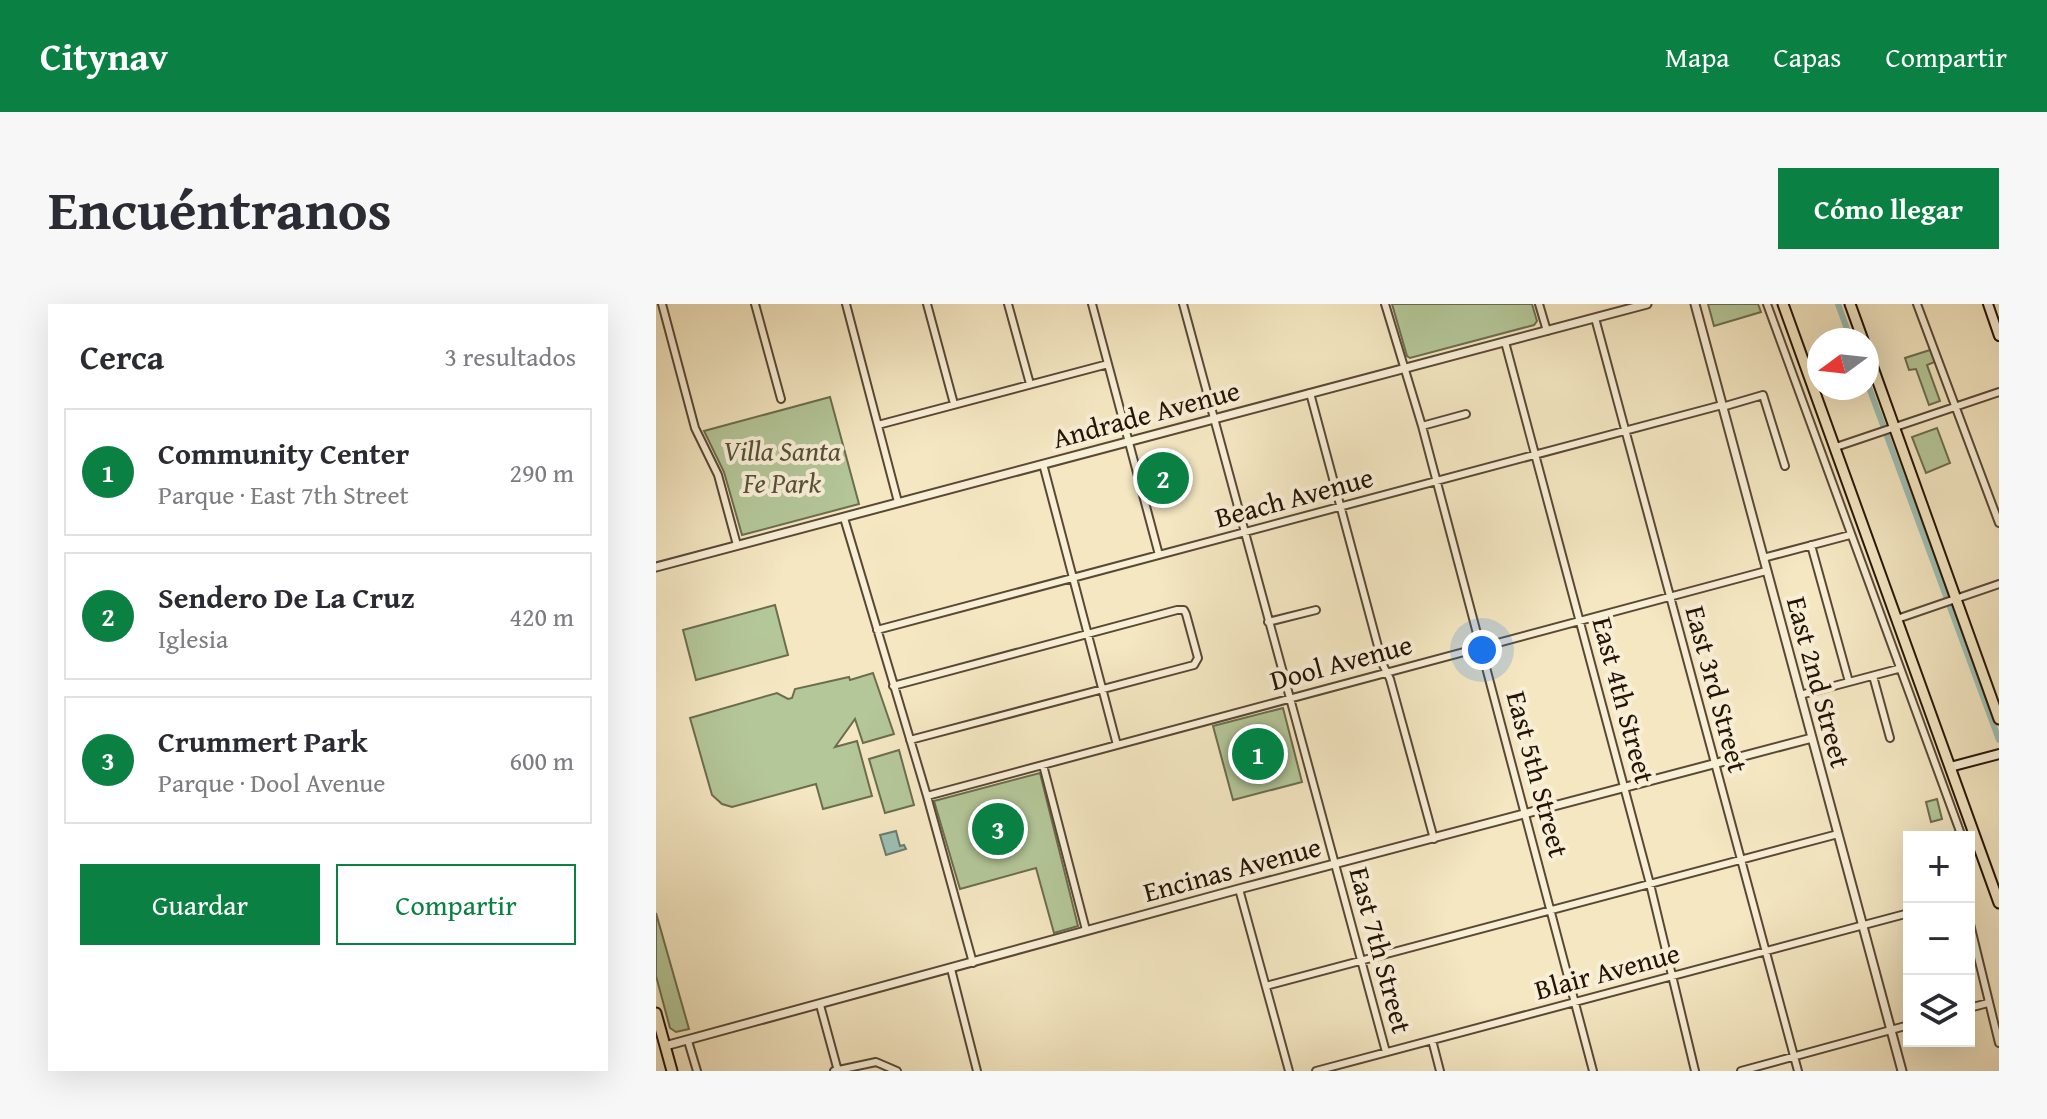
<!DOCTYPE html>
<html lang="es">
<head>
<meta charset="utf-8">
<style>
  body { margin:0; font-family:"Gentium Book Plus",serif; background:#f7f7f7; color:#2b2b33 }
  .controls { position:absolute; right:24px; bottom:24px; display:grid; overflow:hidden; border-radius:0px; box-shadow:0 8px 32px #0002 }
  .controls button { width:72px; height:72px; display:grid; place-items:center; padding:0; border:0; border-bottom:2px solid #e1e1e2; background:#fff; color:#2b2b33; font:40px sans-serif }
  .compass { position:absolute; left:1151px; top:24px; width:72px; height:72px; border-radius:50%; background:#fff; box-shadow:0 8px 32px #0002; rotate:255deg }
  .you { position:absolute; left:826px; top:346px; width:28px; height:28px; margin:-20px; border:6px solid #fff; border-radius:50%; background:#1a73e8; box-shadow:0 0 0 12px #1a73e833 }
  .badge { display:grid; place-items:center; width:52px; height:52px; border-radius:50%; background:#0b8043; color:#fff; font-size:26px; font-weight:700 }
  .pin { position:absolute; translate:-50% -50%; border:4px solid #fff; box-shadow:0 2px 8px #0006 }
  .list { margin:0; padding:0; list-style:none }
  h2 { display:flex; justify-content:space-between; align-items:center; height:104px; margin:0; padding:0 32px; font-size:34px }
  h2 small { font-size:26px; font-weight:400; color:#7c7c81 }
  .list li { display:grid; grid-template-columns:52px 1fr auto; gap:24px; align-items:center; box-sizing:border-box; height:128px; margin:0 16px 16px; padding:0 16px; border:2px solid #e1e1e2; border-radius:0px }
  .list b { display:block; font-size:30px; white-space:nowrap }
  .list p { margin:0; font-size:26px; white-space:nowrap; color:#7c7c81 }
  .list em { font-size:26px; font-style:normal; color:#7c7c81 }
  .actions { display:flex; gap:16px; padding:24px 32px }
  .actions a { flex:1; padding:18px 0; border:2px solid #0b8043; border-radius:0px; text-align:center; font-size:28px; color:#0b8043 }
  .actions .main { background:#0b8043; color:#fff }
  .icon { flex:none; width:44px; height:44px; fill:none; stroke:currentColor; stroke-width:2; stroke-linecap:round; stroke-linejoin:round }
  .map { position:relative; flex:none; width:1343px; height:767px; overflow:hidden; border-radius:0px }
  header { display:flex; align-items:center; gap:48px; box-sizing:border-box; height:112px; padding:0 40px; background:#0b8043; color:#fff }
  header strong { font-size:38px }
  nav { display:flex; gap:44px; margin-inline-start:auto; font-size:28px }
  .intro { display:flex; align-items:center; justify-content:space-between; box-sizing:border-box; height:192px; padding:0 48px }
  h1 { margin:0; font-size:56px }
  .button { padding:20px 36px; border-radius:0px; background:#0b8043; color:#fff; font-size:28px; font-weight:700 }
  main { display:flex; gap:48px; padding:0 48px }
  aside { flex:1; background:#fff; border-radius:0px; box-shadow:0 8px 32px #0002 }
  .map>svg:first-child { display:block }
</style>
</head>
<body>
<header>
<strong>Citynav</strong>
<nav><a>Mapa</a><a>Capas</a><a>Compartir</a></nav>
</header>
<div class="intro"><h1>Encuéntranos</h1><a class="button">Cómo llegar</a></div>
<main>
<aside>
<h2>Cerca<small>3 resultados</small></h2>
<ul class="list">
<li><span class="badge">1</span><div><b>Community Center</b><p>Parque · East 7th Street</p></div><em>290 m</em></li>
<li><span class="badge">2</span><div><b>Sendero De La Cruz</b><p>Iglesia</p></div><em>420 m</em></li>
<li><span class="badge">3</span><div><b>Crummert Park</b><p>Parque · Dool Avenue</p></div><em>600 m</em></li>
</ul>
<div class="actions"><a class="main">Guardar</a><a>Compartir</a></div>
</aside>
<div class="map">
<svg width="1343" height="767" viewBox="0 0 1343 767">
  <rect width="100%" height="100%" fill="#f4e7c2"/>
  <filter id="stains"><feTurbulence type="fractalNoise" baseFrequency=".0025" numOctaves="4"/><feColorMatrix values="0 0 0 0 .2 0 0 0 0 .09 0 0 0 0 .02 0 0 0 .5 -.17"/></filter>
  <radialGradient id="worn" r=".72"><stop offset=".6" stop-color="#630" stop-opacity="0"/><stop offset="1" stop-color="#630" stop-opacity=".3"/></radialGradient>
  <path fill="#b4c799" stroke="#6c6d4f" stroke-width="2" d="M736,0h140l5,17 -3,4 -124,33 -3,-2z
    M1052,0h50l3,8 -47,14z
    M1277,45l4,12 -10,4 13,36 -11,4 -13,-36 -7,1 -4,-12z
    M174,93l29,107 -117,31 -18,-63 -20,-41z
    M1281,124l13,35 -24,10 -14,-36z
    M119,301l13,50 -92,25 -13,-50z
    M217,369l21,61 -31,9 -8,-24 -20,28 22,-6 15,55 -49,13 -7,-25 -84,23 -10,-3 -10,-9 -22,-77 87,-25 11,6 4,-1 3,-9 54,-12 1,3z
    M627,404l19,74 -69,18 -20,-74z
    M243,446l15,55 -29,8 -16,-54z
    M384,469l38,153 -24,7 -18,-65 -76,21 -26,-88z
    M1281,495l5,20 -11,3 -5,-20z
    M0,609l33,116 -13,3 -6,-4 -14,-52z"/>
  <path fill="#9cbfb4" stroke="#6c7a6e" stroke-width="2" d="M240,527l4,15 4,-1 2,4 -20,6 -6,-20z"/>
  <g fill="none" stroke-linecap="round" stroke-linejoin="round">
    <path stroke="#9cbfb4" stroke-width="6" d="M1182,0l13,36
      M1211,78l132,358"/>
    <g stroke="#594834" stroke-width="10">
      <path id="minor" d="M6,0l33,124 23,47 19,70
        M99,0l26,95
        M190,0l52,198
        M271,0l27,100
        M352,0l22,80
        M436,0l67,251
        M527,0l203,748
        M729,0l37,122 171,645
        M883,0l8,27
        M1111,0l195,533
        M1261,0l82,219
        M939,14l203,753
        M849,38l145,542 45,187
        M654,89l73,272 7,14 44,160
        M1066,103l41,-12 22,71
        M222,121l230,-61
        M766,122l44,-12
        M1180,143l163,-55
        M387,160l74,281
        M188,214l83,278 46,167
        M1155,241l38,137
        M1107,254l87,-23
        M1241,315l102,-35
        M612,318l48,-12
        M221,326l845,-225
        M1217,372l17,62
        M237,382l284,-76h7l2,4 12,44 -4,7 -284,75
        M1144,391l98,-26
        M387,461l43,165
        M271,492l839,-225
        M583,585l50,182
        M1313,616l30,123
        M295,665l26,102
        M610,682l572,-152
        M164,701l18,66
        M1313,704l19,-5
        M776,736l8,31
        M32,737l9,30
        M178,767l42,-9 21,9
        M660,767l593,-158
        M1085,767l168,-46"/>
    </g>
    <g stroke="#594834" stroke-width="11">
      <path id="tertiary" d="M1039,0l207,767
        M0,263l991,-263
        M9,742l574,-157 573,-151"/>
    </g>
    <g stroke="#251305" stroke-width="12">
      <path id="secondary" d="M1332,0l11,32
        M1294,463l49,-13"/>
    </g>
    <g stroke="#251305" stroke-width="13">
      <path id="primary" d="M1127,0l216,599
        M1194,0l13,36
        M1211,47l132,368
        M0,709l16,58"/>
    </g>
    <use href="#minor" stroke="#f8efd7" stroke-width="6"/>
    <use href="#tertiary" stroke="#f8efd7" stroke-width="7"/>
    <use href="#secondary" stroke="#f8efd7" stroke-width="8"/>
    <use href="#primary" stroke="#f4e7c2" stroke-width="9"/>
  </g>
  <g text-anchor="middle" stroke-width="8" stroke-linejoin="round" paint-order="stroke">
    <g font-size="28" fill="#251305" stroke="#f8efd7">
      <text transform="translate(490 110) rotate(-15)" y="10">Andrade Avenue</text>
      <text transform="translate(638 193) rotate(-15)" y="10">Beach Avenue</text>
      <text transform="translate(685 358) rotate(-15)" y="10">Dool Avenue</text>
      <text transform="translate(1163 378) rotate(75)" y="10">East 2nd Street</text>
      <text transform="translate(1061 385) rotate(75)" y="10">East 3rd Street</text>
      <text transform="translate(968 396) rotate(75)" y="10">East 4th Street</text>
      <text transform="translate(882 470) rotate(75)" y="10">East 5th Street</text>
      <text transform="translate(576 565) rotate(-15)" y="10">Encinas Avenue</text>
      <text transform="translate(725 646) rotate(75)" y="10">East 7th Street</text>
      <text transform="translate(951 667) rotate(-15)" y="10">Blair Avenue</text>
    </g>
    <g font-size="28" font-style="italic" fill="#575239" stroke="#f8efd7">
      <text x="126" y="157">Villa Santa<tspan x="126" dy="32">Fe Park</tspan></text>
    </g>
  </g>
  <rect width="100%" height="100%" filter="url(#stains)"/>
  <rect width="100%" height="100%" fill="url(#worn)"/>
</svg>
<div class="controls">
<button>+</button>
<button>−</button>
<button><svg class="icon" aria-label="layers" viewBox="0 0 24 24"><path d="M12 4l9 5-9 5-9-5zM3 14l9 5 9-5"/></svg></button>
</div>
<svg class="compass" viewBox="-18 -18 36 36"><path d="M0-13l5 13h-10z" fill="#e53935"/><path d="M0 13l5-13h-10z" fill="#7c7c81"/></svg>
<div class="you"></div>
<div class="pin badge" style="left:602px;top:450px">1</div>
<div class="pin badge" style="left:507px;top:174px">2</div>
<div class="pin badge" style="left:342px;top:525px">3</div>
</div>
</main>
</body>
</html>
